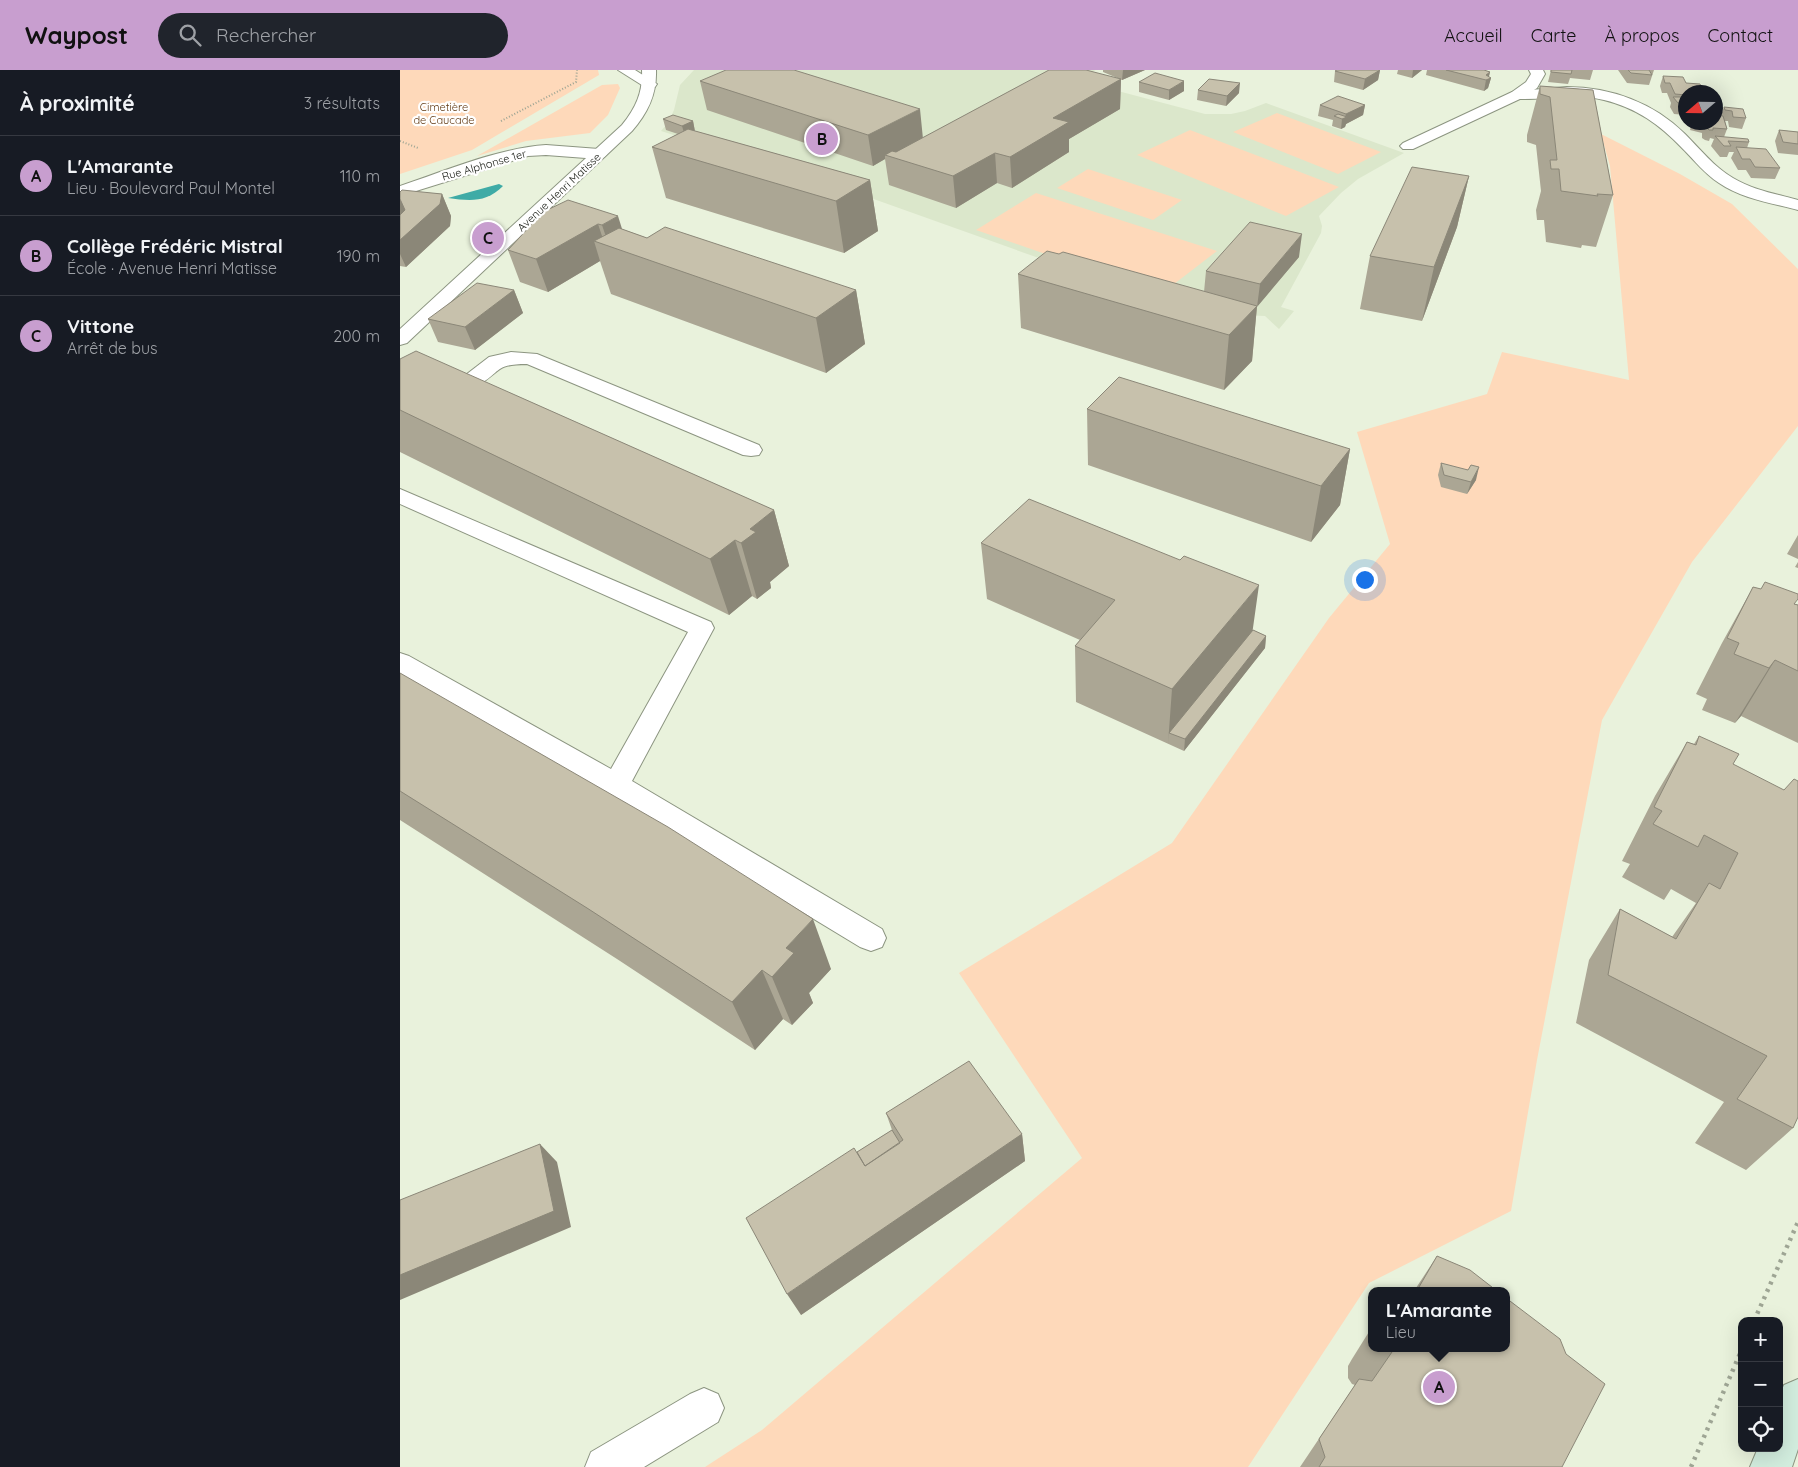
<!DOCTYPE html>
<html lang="fr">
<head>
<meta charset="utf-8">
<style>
  body { margin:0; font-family:Quicksand,sans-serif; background:#20242c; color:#f1f3f6 }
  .controls { position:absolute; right:15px; bottom:15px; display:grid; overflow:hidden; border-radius:10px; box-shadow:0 5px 20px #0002 }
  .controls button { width:45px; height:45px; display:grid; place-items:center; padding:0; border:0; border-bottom:1px solid #363941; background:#171b24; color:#f1f3f6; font:25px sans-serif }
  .compass { position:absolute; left:1278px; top:15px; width:45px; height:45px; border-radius:50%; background:#171b24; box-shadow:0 5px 20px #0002; rotate:250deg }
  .you { position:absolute; left:964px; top:509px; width:18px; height:18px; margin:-12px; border:4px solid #fff; border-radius:50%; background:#1a73e8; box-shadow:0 0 0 8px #1a73e833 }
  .badge { display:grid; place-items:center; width:32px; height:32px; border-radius:50%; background:#c89ecf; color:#111; font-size:16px; font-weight:700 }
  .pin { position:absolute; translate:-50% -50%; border:2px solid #fff; box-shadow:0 1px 5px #0006 }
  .popup { position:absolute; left:968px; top:1217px; width:142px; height:65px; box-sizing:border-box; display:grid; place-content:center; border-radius:10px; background:#171b24; filter:drop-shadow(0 1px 4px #0005); font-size:16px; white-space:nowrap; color:#9ea1a6 }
  .popup b { font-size:19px; color:#f1f3f6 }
  .popup::after { content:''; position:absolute; left:50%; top:100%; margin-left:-10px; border:10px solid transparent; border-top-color:#171b24 }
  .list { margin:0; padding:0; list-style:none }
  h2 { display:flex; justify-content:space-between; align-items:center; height:65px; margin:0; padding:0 20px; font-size:21px }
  h2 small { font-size:16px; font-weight:400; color:#9ea1a6 }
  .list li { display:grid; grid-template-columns:32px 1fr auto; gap:15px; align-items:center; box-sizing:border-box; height:80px; padding:0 20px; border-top:1px solid #363941 }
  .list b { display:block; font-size:19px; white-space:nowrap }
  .list p { margin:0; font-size:16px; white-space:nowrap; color:#9ea1a6 }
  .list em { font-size:16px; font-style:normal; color:#9ea1a6 }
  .icon { flex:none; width:28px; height:28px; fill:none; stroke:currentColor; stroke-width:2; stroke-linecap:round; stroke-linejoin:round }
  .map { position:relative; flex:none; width:1398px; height:1397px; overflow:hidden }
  header { display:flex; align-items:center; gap:30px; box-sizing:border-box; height:70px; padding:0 25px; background:#c89ecf; color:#111 }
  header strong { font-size:24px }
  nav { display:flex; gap:28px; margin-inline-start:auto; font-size:18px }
  .search { width:350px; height:45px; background:#20242c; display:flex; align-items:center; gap:12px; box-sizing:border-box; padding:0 18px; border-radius:28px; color:#9ea1a6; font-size:19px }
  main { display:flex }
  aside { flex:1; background:#171b24 }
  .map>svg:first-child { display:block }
</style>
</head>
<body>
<header>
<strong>Waypost</strong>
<div class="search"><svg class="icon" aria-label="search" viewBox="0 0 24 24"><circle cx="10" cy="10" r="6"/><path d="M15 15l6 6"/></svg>Rechercher</div>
<nav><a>Accueil</a><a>Carte</a><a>À propos</a><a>Contact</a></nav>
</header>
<main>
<aside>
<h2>À proximité<small>3 résultats</small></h2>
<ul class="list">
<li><span class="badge">A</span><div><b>L'Amarante</b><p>Lieu · Boulevard Paul Montel</p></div><em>110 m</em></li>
<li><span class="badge">B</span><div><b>Collège Frédéric Mistral</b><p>École · Avenue Henri Matisse</p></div><em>190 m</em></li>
<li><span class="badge">C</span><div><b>Vittone</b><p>Arrêt de bus</p></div><em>200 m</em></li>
</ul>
</aside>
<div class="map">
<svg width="1398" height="1397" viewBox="0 0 1398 1397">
  <rect width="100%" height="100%" fill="#e9f2dc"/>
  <path fill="#dbe7cb" d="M294,0h402l-18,7 21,9 106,28h26l14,-3 21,-8 138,50 -46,26 -17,14 -22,23 3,10 -1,7 -40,74 13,4 -15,18 -14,-13 -45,-2 -103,-28 -263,-94 -193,-61 7,-8 6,-13 6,-25z"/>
  <path fill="#fed9ba" d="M0,0h198l1,5 -127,75 -72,24z
    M218,14l2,4 -12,27 -18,18 -64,8 -49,15 125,-71z
    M877,43l104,39 -43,22 -105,-42z
    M790,60l149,57 -53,29 -149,-61z
    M1201,64l79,40 52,30 66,65v157l-106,136 -90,158 -65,340 -26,151 -142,72 -121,184h-543l57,-37 320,-272 -123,-185 213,-130 157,-225 61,-74 -33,-112 130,-38 15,-42 127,28 -19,-214z
    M688,99l94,31 -29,20 -96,-32z
    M636,123l181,58 -56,43 -185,-64z"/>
  <path fill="#3faba6" d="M99,114l4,2c-17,17 -33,15 -55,12z"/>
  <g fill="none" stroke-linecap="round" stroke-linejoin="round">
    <g stroke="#8c9581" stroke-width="2">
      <path id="service" d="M218,0h17l22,14 -2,3h-10z
        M1167,17c44,0 87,16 118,47 15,15 29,33 48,44 20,12 43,16 65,22v10c-26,-7 -56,-11 -79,-27 -14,-9 -24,-22 -36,-34 -23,-24 -46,-41 -79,-49 -30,-8 -57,0 -87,-1l-5,-1 -2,-3 2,-3 5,-1z
        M111,282l26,2 222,91 3,5 -3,5 -8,1 -8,-1 -216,-91c-35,0 -25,9 -51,22 -19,10 -55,2 -76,-1v-12l48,6 15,-2 26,-20z
        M0,419l311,133 3,6 -82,153 250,148 4,9 -4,9 -11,4 -11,-4 -254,-154 -206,-119v-21l9,3 202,113 77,-137 -288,-128z
        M304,1318l14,6 6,14 -6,14 -74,45h-59l6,-15 99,-58z"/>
    </g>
    <g stroke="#8c9581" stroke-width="2">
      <path id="minor" d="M1129,0h14l2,4 -8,14 -15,10 -109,51h-10l-3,-3 3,-3 109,-51 14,-10 5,-8z
        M146,75l53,4 5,2 3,3 -3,3 -5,2 -53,-4 -18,1 -128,40v-10c45,-15 99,-38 146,-41z"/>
    </g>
    <g stroke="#8c9581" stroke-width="2">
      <path id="tertiary" d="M242,0h14c1,24 -8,43 -24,61l-225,212 -7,2v-16l222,-204c14,-17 21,-33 20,-55z"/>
    </g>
    <g stroke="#8c9581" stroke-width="2">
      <path id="secondary" d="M1398,1309v70l-6,18h-42l8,-19h21v-52l5,-11z"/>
    </g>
    <path stroke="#9ea594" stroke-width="2" stroke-dasharray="1 2" stroke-linecap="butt" d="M101,51l75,-39 1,-12
      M0,71l18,7"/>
    <path stroke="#9ea594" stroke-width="4.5" stroke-dasharray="3 5" stroke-linecap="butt" d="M1354,1251l44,-99
      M1291,1397l51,-118"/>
    <use href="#service" fill="#fff" fill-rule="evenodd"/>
    <use href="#minor" fill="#fff" fill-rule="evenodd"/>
    <use href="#tertiary" fill="#fff" fill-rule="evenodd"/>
    <use href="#secondary" fill="#d2edde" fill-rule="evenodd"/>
  </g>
  <path fill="#aba694" d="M703,0h42l-23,10 -19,-8z
    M980,0l-2,10 -15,10 -29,-8 1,-11z
    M998,0h24l-10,8 -15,-4z
    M1027,0h57l6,2 -1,5 2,1 -3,10 -4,3 -58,-16z
    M1151,0h42l-3,10 -20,-2 -2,6 -20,-2z
    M1218,0h36l-5,15 -22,-2z
    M1263,6l23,16v23l-12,-1 -4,-7 1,-4 -4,-10h-5l-2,-7z
    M721,9l-1,30 -51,30v13l-57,36 -15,-5 -41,25 -67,-23 -4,-26 -12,7 -166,-56 -7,-29 223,57z
    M739,12l45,9 -15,9 -30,-8z
    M1140,16l53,4 20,105 -17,52 -14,-2 -1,3 -35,-6 -2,-22h-7l-1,-10 5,-19 -5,-46 -9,-3v-7z
    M798,20l41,3 -13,13 -29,-6z
    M1316,32l3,5 -3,8h5l3,-8 22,11 -4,11 -13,-2 -1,-6h-3l2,8 -3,8 25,5 -2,6 33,20 -5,11 -24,-1 -5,-8h-8l-7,-12 3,-6h-5l-2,5h-7l-9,-11 3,-7 -4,-1 -1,3 -4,-1 -3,-2v-5l-12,-3 2,-8h24z
    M920,35h45l-2,10 -17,9 -1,3 -4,2 -9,-3 1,-6 -15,-4z
    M263,49l30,2 2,10 175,49 8,51 -34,22 -178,-55 -14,-51 26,-13 -12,-4z
    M1379,60l19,2v23l-20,-2 -3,-12z
    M1069,106l-12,51 -35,94 -62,-12 10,-53z
    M0,122l42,2 9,22 -1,10 -44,41 -6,-1z
    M143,142l79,17 25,9 209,52 9,54 -39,29 -215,-79 -11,-33 -52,31 -28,-10 -12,-32z
    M899,187l-42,49 -5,55 -28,29 -203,-62 -3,-54 186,18 2,-21z
    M114,220l9,23 -48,37 -37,-8 -10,-23z
    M0,289l374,151 15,56 -19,16 1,6 -14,11 -5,-3 -23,19 -329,-163z
    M687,339l263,40 -10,56 -29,37 -223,-77z
    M1041,393l35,17 -9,14 -26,-7 -3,-12z
    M1398,465v24l-11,-5z
    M581,473l272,87 13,6 -1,12 -81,103 -108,-49 -1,-56 5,-6 -93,-41z
    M1398,492v6l-3,-1z
    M1353,517l45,18v138l-57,-27 -6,7 -33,-13 5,-11 -11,-5 26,-51z
    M0,603l431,296 -22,24 4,10 -21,22 -9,-6 -28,31 -138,-91 -217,-139z
    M1299,666l34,28 60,364 -47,42 -51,-27 29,-41 -148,-79 13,-63 31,-51 52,28 24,-34 -25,-14 -7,11 -42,-23 8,-13 -8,-3 33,-65 32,-54 7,2z
    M486,1043l136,21 3,27 -224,154 56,-163 35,-22z
    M1037,1186l60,35h-83z
    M972,1257v21h134l56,119h-262l55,-82 -3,-1 -4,-6v-12l4,-7z"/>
  <path fill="#8b8778" d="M723,0h22l-23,10z
    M980,0l-2,10 -15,10 2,-11z
    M1013,0h9l-10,8z
    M1090,2l-2,7 3,-1 -3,10 -4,3 2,-11v-5z
    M721,9l-1,30 -51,30v13l-57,36 -2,-31 43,-39z
    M784,11v10l-15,9v-10z
    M840,13l-1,10 -13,13 1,-10z
    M965,35l-2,10 -17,9 -1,3 -4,2 1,-10 3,-2 1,-3z
    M520,39l3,30 -33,17 -5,-1v4l-12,7 -5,-31z
    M293,51l2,11 -10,4 -3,-10z
    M595,83l2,30 -41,25 -3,-32z
    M1069,106l-12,51 -35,94 12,-54z
    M470,110l8,51 -34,22 -8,-52z
    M42,124l9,22 -1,10 -44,41 -6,-13v-55z
    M218,146l10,32 -19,-2 -7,-21z
    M198,154l7,21 -11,-4 6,20 -52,31 -12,-33z
    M902,164l-3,23 -42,50 3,-23z
    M114,220l9,23 -48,37 -10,-23z
    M456,220l9,54 -39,29 -10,-55z
    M857,236l-5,55 -28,29 5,-55z
    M950,379l-10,56 -29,37 10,-56z
    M1079,397l-3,13 -9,14 4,-12z
    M374,440l15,56 -19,16 1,6 -14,11 -16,-56 9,-14z
    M335,470l17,56 -23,19 -19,-56z
    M859,515l-8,57 -82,91 -1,11 4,-55z
    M866,566l-1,12 -81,103 1,-12z
    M1375,590l-34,56 -6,7 34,-55z
    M413,849l18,50 -22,24 4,10 -21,22 -20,-48 14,-29z
    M362,900l21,49 -28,31 -23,-48z
    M622,1064l3,27 -224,154 -14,-21z
    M140,1074l17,18 14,65 -171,73v-25z"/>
  <path fill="#c7c1ac" stroke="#8b8778" d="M326,0h68l126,39 -52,26 -168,-54z
    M649,0h37l35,9 -68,39 16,4 -59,35 -15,-4 -42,23 -68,-21 7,-4 4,1z
    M937,0h43l-15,9 -30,-8z
    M1046,0h38l6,2 -4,3 5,3 -5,2z
    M1151,0h21l-1,4 -20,-2z
    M1228,0h21l3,5 -21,-2z
    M755,3l29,8 -15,9 -30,-8z
    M1263,6l20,1 3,6 14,1 4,8h-18v3l-11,-1 -5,-11h-5z
    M809,9l31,4 -13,13 -29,-6z
    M1140,16l53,4 20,105 -16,-1 1,2 -37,-5 -2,-22h-8l-1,-9h7l-7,-63 -10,-3z
    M938,26l27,9 -19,9 -26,-9z
    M1273,27h13v7l-8,-1z
    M1316,32l1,1 2,4 -3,-1z
    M1324,37l19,2 3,9 -13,-1 -1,-6 -7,-1z
    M938,44l9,3 -5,2 -8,-3z
    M273,45l20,6 -11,5 -19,-7z
    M1316,45l7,1 4,13 -14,-1v2h-4l-3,-3v-5h10z
    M288,59l182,51 -34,21 -184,-54z
    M1379,60l19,2v12l-15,-2z
    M1315,66l33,3 1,3 -21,-1 3,5h-7z
    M1336,77l30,2 14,19 -25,-1 -5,-8h-8z
    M1012,97l57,9 -35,91 -64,-11z
    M2,120l40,4 -2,10 -40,36v-25l5,-5 -5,-11v-7z
    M168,130l50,16 -16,9 -4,-1 -62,35 -28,-9 35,-38z
    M850,152l52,12 -42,50 -54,-13z
    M265,157l191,63 -40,28 -222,-77 25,-13 28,10z
    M647,181l12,3 4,-2 194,54 -28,29 -211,-61z
    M77,213l37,7 -49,37 -37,-8z
    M16,281l358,159 -24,19 6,3 -15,11 -6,-3 -25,19 -310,-149v-51z
    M719,307l231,72 -29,37 -234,-77z
    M1041,393l27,7 3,-5 8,2 -8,15 -27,-7z
    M629,429l151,61 4,-4 75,29 -87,104 -97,-43 40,-46 -134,-57z
    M1365,512l33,12v5l-4,5 4,1v66l-23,-11 -6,8 -35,-14 5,-11 -12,-5 26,-51 8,2z
    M853,560l13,6 -81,103 -16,-6z
    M0,603l268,154 145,92 -27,29 8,5 -22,24 -10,-7 -30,32 -145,-94 -187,-117z
    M1299,666l40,18 -6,10 51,26 10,-11 4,2v336l-5,11 -56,-29 30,-43 -159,-81 12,-66 56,30 33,-56 11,6 18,-36 -34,-18 -6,12 -45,-23 9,-13 -8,-4 33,-65 9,3z
    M569,991l53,73 -235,160 -41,-76 108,-70 11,18 38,-26 -17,-27z
    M492,1060l8,13 -35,23 -8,-14z
    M140,1074l14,67 -154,64v-75z
    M1037,1186l33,14 27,21h-76l-2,-4z
    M1106,1228l54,41 6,15 39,30 -43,83h-243l6,-10 -6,-18 40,-60 13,2 20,-29 -7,-4h121z"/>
  <g text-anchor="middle" stroke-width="4.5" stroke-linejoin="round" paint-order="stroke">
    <g font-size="11" fill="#613912" stroke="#fff">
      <text x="44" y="41">Cimetière<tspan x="44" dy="13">de Caucade</tspan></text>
    </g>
    <g font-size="11" fill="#151811" stroke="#fff">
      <text transform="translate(84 95) rotate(-16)" y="4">Rue Alphonse 1er</text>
      <text transform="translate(159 122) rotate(-43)" y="4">Avenue Henri Matisse</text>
    </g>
  </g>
</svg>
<div class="controls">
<button>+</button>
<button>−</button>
<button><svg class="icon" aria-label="locate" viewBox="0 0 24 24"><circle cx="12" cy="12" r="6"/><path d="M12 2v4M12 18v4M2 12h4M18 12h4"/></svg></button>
</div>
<svg class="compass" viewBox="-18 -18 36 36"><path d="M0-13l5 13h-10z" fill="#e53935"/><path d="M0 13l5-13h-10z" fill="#9ea1a6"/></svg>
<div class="you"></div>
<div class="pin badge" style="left:1039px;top:1317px">A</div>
<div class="popup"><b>L'Amarante</b>Lieu</div>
<div class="pin badge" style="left:422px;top:69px">B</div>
<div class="pin badge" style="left:88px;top:168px">C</div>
</div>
</main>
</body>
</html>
